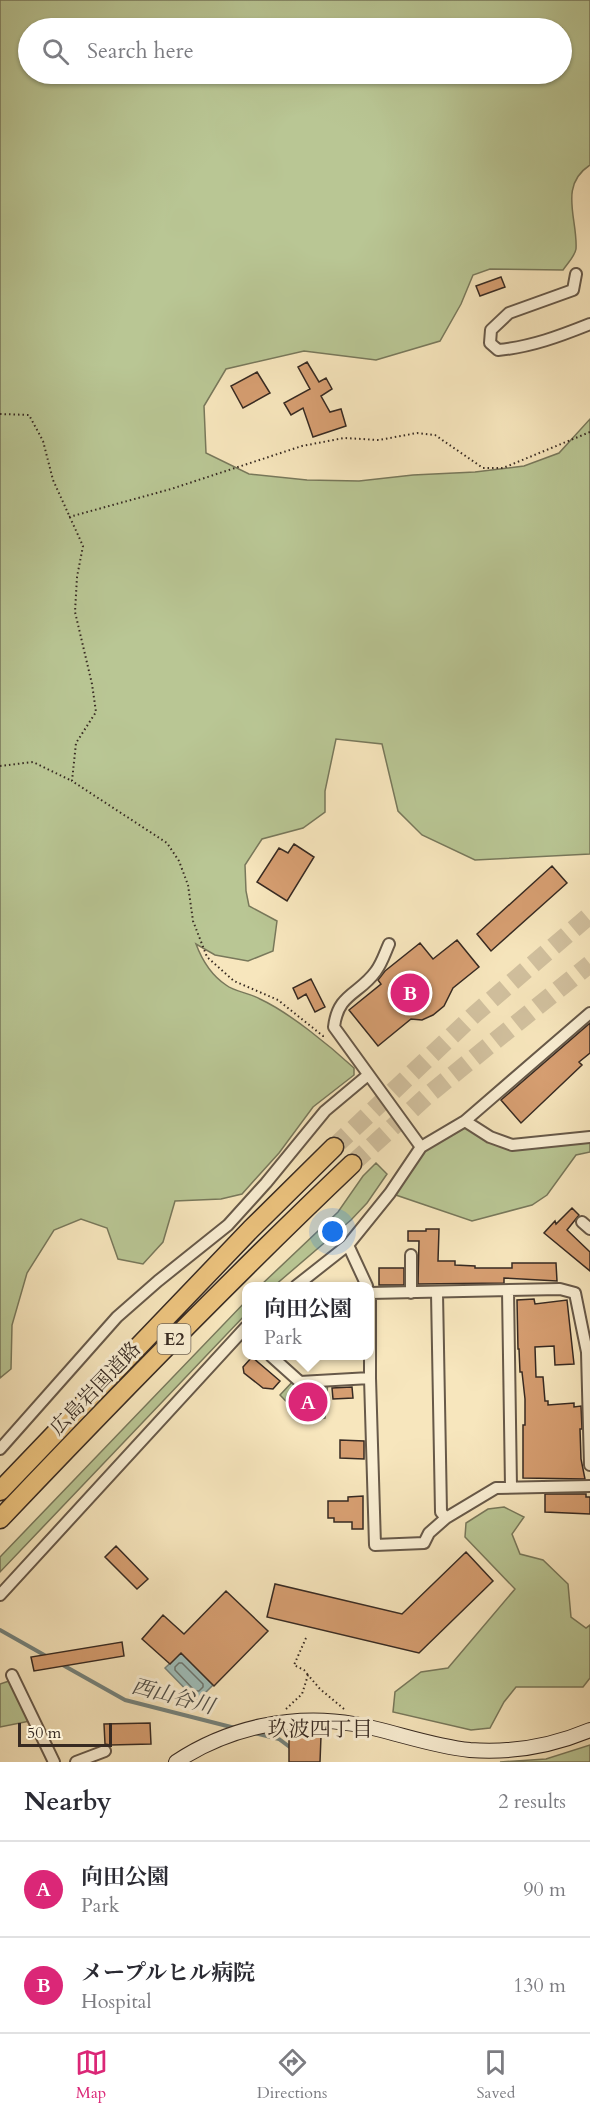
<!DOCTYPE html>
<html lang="en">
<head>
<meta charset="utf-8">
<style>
  body { margin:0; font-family:Cardo,"Noto Serif JP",serif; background:#f7f7f7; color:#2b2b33 }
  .scale { position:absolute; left:18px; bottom:15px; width:94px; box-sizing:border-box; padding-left:6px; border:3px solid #372a22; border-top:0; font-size:16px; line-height:21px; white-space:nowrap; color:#372a22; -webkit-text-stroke:4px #faefd4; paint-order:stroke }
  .you { position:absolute; left:333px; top:1232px; width:21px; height:21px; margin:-15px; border:4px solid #fff; border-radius:50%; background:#1a73e8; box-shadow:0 0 0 9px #1a73e833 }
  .badge { display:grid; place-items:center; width:39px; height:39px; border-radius:50%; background:#db2777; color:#fff; font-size:20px; font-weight:700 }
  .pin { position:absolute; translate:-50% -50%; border:3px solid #fff; box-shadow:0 2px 6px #0006 }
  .popup { position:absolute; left:242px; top:1282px; width:132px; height:78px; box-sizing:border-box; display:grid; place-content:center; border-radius:12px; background:#fff; filter:drop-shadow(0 2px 4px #0005); font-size:20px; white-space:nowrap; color:#7c7c81 }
  .popup b { font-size:22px; color:#2b2b33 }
  .popup::after { content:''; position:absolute; left:50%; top:100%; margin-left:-12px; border:12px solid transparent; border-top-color:#fff }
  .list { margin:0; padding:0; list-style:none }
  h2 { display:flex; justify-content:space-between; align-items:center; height:78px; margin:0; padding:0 24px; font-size:26px }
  h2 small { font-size:20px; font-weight:400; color:#7c7c81 }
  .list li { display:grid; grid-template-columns:39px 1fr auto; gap:18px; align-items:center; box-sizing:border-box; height:96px; padding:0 24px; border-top:2px solid #e1e1e2 }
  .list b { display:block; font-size:22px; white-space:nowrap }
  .list p { margin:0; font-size:20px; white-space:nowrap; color:#7c7c81 }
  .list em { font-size:20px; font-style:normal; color:#7c7c81 }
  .icon { flex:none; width:33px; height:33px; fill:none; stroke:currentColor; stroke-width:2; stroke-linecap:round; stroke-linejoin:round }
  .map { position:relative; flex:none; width:590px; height:1762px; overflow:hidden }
  .search { position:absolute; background:#fff; box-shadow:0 2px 4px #0004; left:18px; right:18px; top:18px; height:66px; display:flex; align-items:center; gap:15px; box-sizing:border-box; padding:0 21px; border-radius:33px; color:#7c7c81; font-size:22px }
  .sheet { height:270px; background:#fff }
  nav { display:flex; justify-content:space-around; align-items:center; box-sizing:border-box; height:84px; border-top:2px solid #e1e1e2; background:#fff; font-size:16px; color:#7c7c81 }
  nav a { display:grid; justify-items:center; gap:3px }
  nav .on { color:#db2777 }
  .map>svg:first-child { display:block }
</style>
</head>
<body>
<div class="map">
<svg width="590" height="1762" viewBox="0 0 590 1762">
  <rect width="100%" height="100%" fill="#f7e6bd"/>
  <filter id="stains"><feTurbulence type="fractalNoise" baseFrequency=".00333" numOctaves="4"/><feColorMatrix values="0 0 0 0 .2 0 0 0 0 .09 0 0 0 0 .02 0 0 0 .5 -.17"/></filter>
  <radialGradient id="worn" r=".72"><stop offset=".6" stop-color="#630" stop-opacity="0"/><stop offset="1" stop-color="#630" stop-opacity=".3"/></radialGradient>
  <path fill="#b9c694" stroke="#78785b" stroke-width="1.5" fill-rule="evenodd" d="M0,0h590v165c-32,21 -12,54 -14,84 -1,7 -9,15 -13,21l-73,-1 -17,6 -12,29 -21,37 -64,19 -72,-9 -78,18 -22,37 2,47 43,21 58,6 52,1 54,-6 62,-3 49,-6 35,-13 31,-34v435l-115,6 -53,-25 -24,-24 -16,-67 -46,-5 -11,52v21l-22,16 -41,11 -17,26 1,26 3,15 28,15 -4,30 -25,10 -33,-6 -19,-11c6,16 15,31 30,41 9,7 24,8 34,14 30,14 70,47 94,69v7l-41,32 -34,46 -37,41 -21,5 -46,2 -12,41 -20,22 -25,-5 -11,-31 -26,-9 -27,11 -27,43 -15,52 -1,44 -11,9zM28,28h534v46h-534z
    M465,1121l47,24 78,-8v15l-14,3 -29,40 -15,10 -60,16 -82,-28 31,-46z
    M376,1163l11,11 -20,29 -16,17 -77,66h-14l78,-74 25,-36z
    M246,1301v13l-246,258v-15z
    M296,1378l32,2 -3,38 -20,3 -25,-26z
    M504,1507l20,10 -12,17 8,20 23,6 25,24 3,33 15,11 4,-3v53l-7,9h-67l-12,15 -14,26 -19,2 -78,-18 2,-20 26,-20 27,-4 67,-79 -50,-52 1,-14 22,-14z
    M15,1679l20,41 -35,7v-43z
    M590,1745v17h-90l46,-3z"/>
  <path fill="#9fbeb9" stroke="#75837d" stroke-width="1.5" d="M181,1653l32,32 -16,16 -32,-33z"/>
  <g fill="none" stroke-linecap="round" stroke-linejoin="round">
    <path stroke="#6b746e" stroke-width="1.5" d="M179,1663h3l21,21v3l-4,4h-4l-20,-21v-3z"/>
    <path stroke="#75837d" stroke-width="4" d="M0,1630l46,26
      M61,1664l64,36 110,28
      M254,1733l25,6 12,9"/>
  </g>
  <path fill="#d69e71" stroke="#372a22" stroke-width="1.5" d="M501,277l4,10 -25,9 -4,-10z
    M307,362l12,20 7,-4 6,11 -11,7 9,16 11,-3 5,17 -33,11 -10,-29 -12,7 -7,-12 26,-14 -12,-22z
    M257,372l13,21 -27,15 -12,-22z
    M294,844l20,13 -27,44 -30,-19 22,-34 9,5z
    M552,866l15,17 -76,68 -14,-17z
    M457,940l22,27 -26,21 -9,18 -11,9 -11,5 -11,-1 -33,27 -29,-36 32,-26 -3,-4 7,-9 35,-28 13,16z
    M311,979l14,28 -10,5 -9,-18 -8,5 -5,-11z
    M590,1023v30l-11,9 3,3 -61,58 -20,-23z
    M572,1208l7,7 -12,15 23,22v19l-46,-38 11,-12 1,3z
    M426,1229h13l-1,32h17v4l20,1v2h37v-5h44l1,18 -53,-3v5l-86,1 1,-43h-11v-10h18z
    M379,1268h25v17h-25z
    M534,1299l1,5 32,-4 7,64 -19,1 -1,-19 -19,1 1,30h7l2,24h3v4l26,-2v4l7,-1 1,23h-2l1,30 4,20 -62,-1v-53h2v-26l-3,-27h-2l-1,-23h-1l-1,-49z
    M252,1357l28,24 -7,8 -10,-1 -19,-15 -1,-6z
    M352,1387l1,11 -20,1 -1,-11z
    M340,1440l24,1v18l-24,-1z
    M545,1494h41v3h4v17l-45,-2z
    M363,1496v33h-11v-7h-18v-4h-6v-17h20v-4z
    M116,1546l32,33 -11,10 -32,-32z
    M466,1552l27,29 -74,72 -152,-36 8,-33 127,30z
    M226,1591l42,40 -54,55 -33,-33 -11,11 -28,-25 21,-24 21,19z
    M122,1642l2,14 -90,15 -3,-14z
    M150,1723l1,21 -41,1 -5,-1 -1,-20z
    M289,1736h32l-1,26h-31z"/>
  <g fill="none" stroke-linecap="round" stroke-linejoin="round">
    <path stroke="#d1c09e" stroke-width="18" stroke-dasharray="18 9" stroke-linecap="butt" d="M334,1147l141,-133 115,-99
      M352,1164l76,-69 162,-131"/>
    <g stroke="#675949" stroke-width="14">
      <path id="street" d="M576,274l-3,16 -64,23 -18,17 -1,13 8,7c33,-3 62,-14 92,-26
        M389,944c-4,9 -7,19 -13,27 -17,24 -38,22 -42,56l87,120
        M465,1121l25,16 22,8 78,-8
        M582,1222l8,7
        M348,1245l19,41
        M411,1255v38
        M296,1286l52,-41 42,-52 31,-46 44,-26 125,-108
        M508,1291l3,196
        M370,1292v86l5,167 49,-2 5,-10 17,-15 50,-30 94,-2
        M370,1293l190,-4 15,4 12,59 3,113
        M437,1293l4,219 5,6
        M271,1356l29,26 70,-4
        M0,1449l117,-132 41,-36 70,-56 38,-42 59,-72 43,-36
        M0,1595l246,-268
        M12,1675l42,87
        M76,1762l29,-11"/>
    </g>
    <g stroke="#372a22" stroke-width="16">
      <path id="secondary" d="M176,1762c51,-34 117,-49 178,-38 39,7 76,22 116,26 41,3 82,-4 120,-20"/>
    </g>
    <g stroke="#372a22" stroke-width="21">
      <path id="highway" d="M0,1491l251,-262 83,-82
        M0,1519c115,-121 231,-240 352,-355"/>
    </g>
    <path stroke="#372a22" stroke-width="2" stroke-dasharray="1.5 3" stroke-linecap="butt" d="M0,414l29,1 14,26 10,39 30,66 -6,31 -2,35 17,72 4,28 -20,31 -4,38 95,62 12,18 9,24 5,36 14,36 27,24 44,19 45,36 3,-1
      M69,517l102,-28 131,-43 42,-8 35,2 38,-7 18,2 48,33h20l87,-36
      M0,766l33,-4 39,19
      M306,1638l-12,27 10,5 4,5
      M286,1709l16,-15 6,-19 12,14 24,20"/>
    <use href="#street" stroke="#faefd4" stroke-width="10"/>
    <use href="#secondary" stroke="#faefd4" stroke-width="14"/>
    <use href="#highway" stroke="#ecc37e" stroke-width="18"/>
  </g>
  <g text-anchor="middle" stroke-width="6" stroke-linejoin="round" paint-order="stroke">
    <rect fill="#faefd4" stroke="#726557" stroke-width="1.5" x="157.5" y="1324" width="33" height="30" rx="4.5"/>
    <g font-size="18" font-weight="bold" fill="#372a22">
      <text x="174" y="1345">E2</text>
    </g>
    <g font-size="20" fill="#372a22" stroke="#faefd4">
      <text transform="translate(95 1388) rotate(-46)" y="7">広島岩国道路</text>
    </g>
    <g font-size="21" font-style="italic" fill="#514f48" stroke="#faefd4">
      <text transform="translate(173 1696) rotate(15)" y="7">西山谷川</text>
    </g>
    <g font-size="21" fill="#372a22" stroke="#faefd4">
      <text x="320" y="1736">玖波四丁目</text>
    </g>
  </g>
  <rect width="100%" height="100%" filter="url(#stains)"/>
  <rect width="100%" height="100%" fill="url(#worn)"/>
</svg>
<div class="scale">50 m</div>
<div class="you"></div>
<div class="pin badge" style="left:308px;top:1402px">A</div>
<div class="popup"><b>向田公園</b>Park</div>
<div class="pin badge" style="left:410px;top:993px">B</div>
<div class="search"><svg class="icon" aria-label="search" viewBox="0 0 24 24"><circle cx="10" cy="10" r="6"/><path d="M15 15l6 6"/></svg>Search here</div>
</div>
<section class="sheet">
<h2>Nearby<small>2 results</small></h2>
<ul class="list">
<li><span class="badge">A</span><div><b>向田公園</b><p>Park</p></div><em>90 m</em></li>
<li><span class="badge">B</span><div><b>メープルヒル病院</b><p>Hospital</p></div><em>130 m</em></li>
</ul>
</section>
<nav>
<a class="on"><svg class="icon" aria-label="map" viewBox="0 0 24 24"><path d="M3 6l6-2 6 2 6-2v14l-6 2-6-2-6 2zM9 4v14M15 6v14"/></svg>Map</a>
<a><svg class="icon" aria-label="directions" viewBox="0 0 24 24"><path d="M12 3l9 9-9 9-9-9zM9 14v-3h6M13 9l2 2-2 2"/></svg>Directions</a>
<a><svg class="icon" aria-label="saved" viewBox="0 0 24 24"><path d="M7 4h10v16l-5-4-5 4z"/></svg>Saved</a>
</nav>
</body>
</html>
